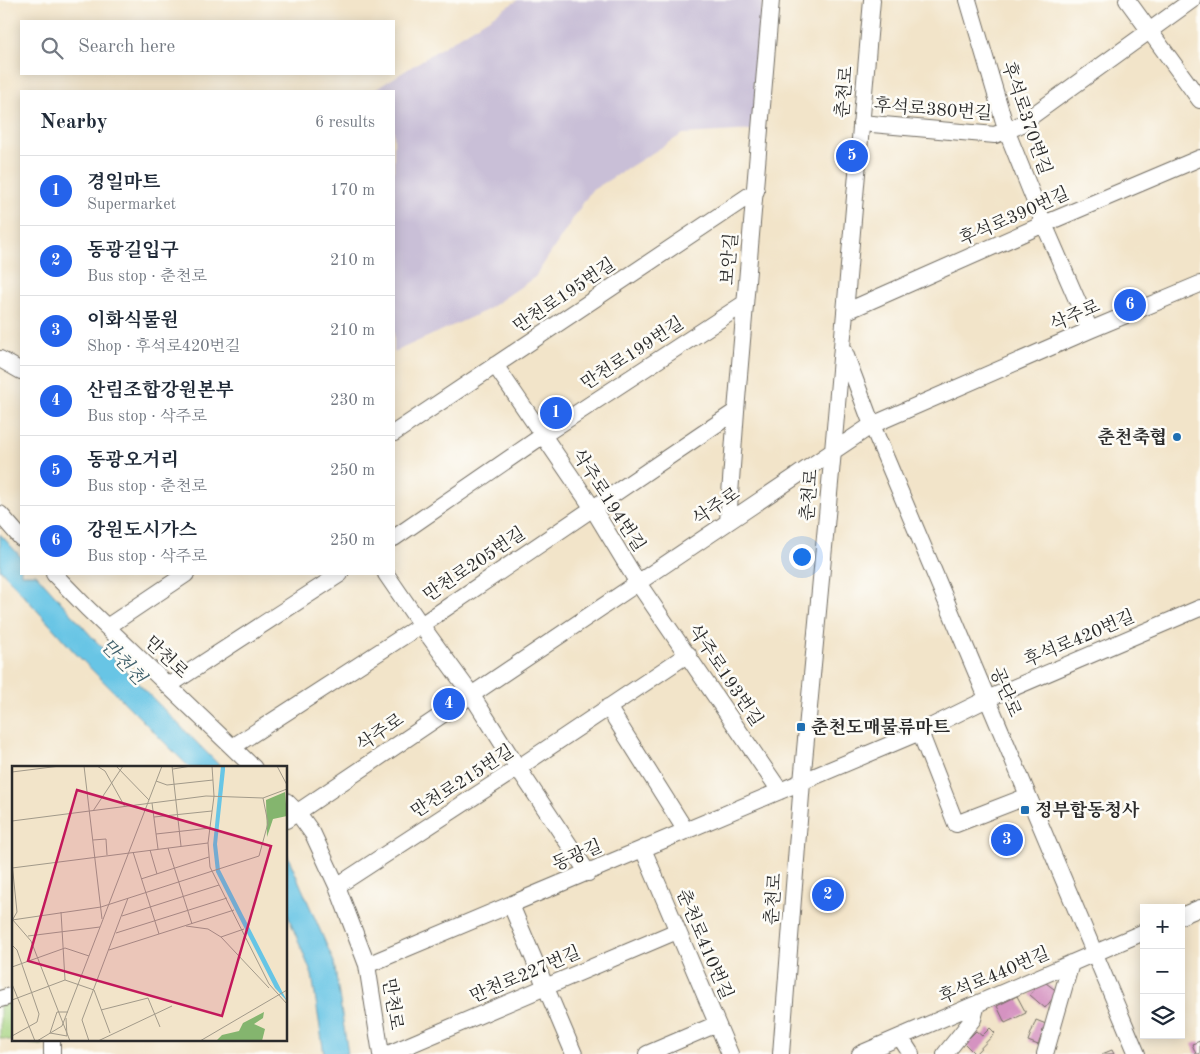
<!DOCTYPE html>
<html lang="en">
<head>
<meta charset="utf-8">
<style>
  body { margin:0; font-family:"Old Standard TT","Noto Serif KR",serif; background:#f6f6f7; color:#1f2937 }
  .controls { position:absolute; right:15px; bottom:15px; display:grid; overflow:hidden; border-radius:0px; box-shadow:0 2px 12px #0003 }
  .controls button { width:45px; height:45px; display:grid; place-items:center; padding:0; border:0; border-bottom:1px solid #e0e1e3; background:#fff; color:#1f2937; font:25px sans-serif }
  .you { position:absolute; left:801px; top:556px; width:18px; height:18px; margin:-12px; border:4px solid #fff; border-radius:50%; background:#1a73e8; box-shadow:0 0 0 8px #1a73e833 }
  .badge { display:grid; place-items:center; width:32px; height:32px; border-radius:50%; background:#2563eb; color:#fff; font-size:16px; font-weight:700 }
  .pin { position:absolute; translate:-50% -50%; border:2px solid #fff; box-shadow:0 1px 5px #0006 }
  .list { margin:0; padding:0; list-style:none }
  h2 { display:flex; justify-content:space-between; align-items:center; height:65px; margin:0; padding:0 20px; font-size:21px }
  h2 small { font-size:16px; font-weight:400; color:#747a83 }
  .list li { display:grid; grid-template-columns:32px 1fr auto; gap:15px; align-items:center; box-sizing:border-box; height:70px; padding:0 20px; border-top:1px solid #e0e1e3 }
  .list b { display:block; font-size:19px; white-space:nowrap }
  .list p { margin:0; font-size:16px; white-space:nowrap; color:#747a83 }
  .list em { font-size:16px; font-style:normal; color:#747a83 }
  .icon { flex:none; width:28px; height:28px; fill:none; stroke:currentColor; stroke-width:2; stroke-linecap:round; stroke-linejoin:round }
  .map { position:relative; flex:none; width:1200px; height:1054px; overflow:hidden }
  .search { position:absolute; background:#fff; box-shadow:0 2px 12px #0003; left:20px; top:20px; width:375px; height:55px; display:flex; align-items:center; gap:12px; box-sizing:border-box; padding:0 18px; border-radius:0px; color:#747a83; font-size:19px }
  .panel { position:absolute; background:#fff; box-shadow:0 2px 12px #0003; left:20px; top:90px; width:375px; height:485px; border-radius:0px }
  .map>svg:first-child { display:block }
</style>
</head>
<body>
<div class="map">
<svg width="1200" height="1054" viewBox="0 0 1200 1054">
  <rect width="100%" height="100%" fill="#fdfcf7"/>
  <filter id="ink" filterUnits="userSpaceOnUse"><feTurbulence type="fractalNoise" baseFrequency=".02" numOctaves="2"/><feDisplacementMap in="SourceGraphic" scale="10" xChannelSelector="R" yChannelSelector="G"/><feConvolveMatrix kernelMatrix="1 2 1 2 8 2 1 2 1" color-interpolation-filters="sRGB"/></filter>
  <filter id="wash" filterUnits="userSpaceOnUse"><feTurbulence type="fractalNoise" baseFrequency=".0096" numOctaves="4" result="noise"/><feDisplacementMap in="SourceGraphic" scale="20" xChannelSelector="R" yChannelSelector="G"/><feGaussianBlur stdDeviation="1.12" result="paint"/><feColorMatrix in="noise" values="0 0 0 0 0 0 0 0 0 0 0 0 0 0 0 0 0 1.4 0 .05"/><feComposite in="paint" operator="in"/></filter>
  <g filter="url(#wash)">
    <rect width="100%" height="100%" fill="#f2e4c9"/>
    <path fill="#c9bfd7" d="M518,0h245l-9,130 -71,4 -92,57 -56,86 -50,34 -91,41v-261h-21z"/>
    <path fill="#a5d380" stroke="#687f56" d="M14,1000v40h28v5l-25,-3 -17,-4v-33z"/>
    <path fill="#67c5e5" stroke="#497888" d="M0,534l21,23v17h15l57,64 129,130h-32l-114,-114 -76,-85z
      M286,852l48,110 14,92h-24l-12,-79 -26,-64z"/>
    <g id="blocks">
      <path fill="#d593c1" d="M1042,980l16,12 -13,16 -15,-13z
        M1017,996l9,17 -21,10 -8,-17z
        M1036,1020l10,4 -8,21 -10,-4z
        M990,1028l5,5 -20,21 -11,-11 12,-12 6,5z
        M1200,1041v13h-4l-4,-10z
        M1112,1050l2,4h-12z"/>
    </g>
  </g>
  <g filter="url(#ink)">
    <use href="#blocks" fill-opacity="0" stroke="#716c62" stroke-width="1"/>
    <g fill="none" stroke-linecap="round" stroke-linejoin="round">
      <g stroke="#716c62" stroke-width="18">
        <path id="minor" d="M968,0l39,132 37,92 46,106
          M1127,0l73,100
          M861,123l134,12 23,-9 174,-126
          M845,312l199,-88 156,-66
          M843,348l29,77 265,629
          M0,359l21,12
          M495,365l97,142 46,76 142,208
          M394,433l362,-242
          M0,514l21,24
          M728,522l8,-111 35,-411
          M394,538l148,-102 203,-133
          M54,574l33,34 167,160
          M386,574l35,51 50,69 47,74 70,105
          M107,627l79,-53
          M168,686l172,-112
          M608,707l78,124
          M920,732l36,92 72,-28
          M234,746l187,-121 315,-214
          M286,801l12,12 15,21 24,52 30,79 14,89
          M286,820l586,-395 218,-95 110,-46
          M643,849l87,205
          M337,886l181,-118 170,-114
          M511,905l63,149
          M1181,916l19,-8
          M367,965l553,-233 67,-33 213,-91
          M0,999l14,-4
          M900,1037l11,17
          M52,1054v-14
          M388,1054l289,-123
          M647,1054l70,-30
          M781,1054l21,-272 31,-331 39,-451
          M860,1054l284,-122
          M945,1054l28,-35 4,-15
          M1045,1054l26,-91"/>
      </g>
      <use href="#minor" stroke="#fff" stroke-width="16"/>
    </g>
  </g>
  <g fill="#1f6fb2" stroke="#fdfcf7" stroke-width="2">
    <circle cx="1177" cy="437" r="5"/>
    <rect x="796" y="722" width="10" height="10" rx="2.5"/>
    <rect x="1020" y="805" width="10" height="10" rx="2.5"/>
  </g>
  <g text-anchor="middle" stroke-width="5" stroke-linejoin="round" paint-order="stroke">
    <g font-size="18" fill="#2b2b2b" stroke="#fdfcf7">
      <text transform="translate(844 92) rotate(-85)" y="6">춘천로</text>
      <text transform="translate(933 109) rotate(4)" y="6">후석로380번길</text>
      <text transform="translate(1027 118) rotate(71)" y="6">후석로370번길</text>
      <text transform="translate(1014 216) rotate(-24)" y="6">후석로390번길</text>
      <text transform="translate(729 259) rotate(-85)" y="6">보안길</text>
      <text transform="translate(564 295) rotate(-34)" y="6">만천로195번길</text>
      <text transform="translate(1075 315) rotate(-23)" y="6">삭주로</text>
      <text transform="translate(632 353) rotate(-33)" y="6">만천로199번길</text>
      <text transform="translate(809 495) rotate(-85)" y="6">춘천로</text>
      <text transform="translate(609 500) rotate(57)" y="6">삭주로194번길</text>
      <text transform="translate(716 506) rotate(-34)" y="6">삭주로</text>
      <text transform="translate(474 564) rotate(-34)" y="6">만천로205번길</text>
      <text transform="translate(1079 638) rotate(-23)" y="6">후석로420번길</text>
      <text transform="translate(167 657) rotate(44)" y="6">만천로</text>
      <text transform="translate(726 675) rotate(56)" y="6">삭주로193번길</text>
      <text transform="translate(1006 692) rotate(67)" y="6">공단로</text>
      <text transform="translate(380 732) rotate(-34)" y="6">삭주로</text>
      <text transform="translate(462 781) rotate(-33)" y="6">만천로215번길</text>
      <text transform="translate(577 855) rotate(-23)" y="6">동광길</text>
      <text transform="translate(773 899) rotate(-86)" y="6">춘천로</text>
      <text transform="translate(705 944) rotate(67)" y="6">춘천로410번길</text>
      <text transform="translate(525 974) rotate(-23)" y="6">만천로227번길</text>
      <text transform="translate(994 975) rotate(-23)" y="6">후석로440번길</text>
      <text transform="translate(393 1004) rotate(81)" y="6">만천로</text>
    </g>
    <g font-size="18" font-weight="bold" fill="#2b2b2b" stroke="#fdfcf7" text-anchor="start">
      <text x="1167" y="443" text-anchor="end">춘천축협</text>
      <text x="811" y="733">춘천도매물류마트</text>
      <text x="1035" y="816">정부합동청사</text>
    </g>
    <g font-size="19" font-style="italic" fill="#40616c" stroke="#fdfcf7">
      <text transform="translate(124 661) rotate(46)" y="7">만천천</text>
    </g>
  </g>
  <g transform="translate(12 766)">
    <rect width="275" height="275" fill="#f2e4c9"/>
    <path d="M273,26l2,24 -14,3 -6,18 -1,-37zM252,246l-1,6 -9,6 11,5 -3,12h-46l6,-6 17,-4 4,-8z" fill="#84b56e"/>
    <path d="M209,0h4v4l-8,74 3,26 67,131 -12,-13 -59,-116 -3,-27z" fill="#67c5e5"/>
    <path fill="none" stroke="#a29a8a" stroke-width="1" d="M72,0l18,153M85,0l8,5 20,36M104,0l33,34M160,0l9,80M200,0l2,30 -6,47 2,24 59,117 18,20M265,0l10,19M161,3l18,-3M0,6l48,-6M144,15l11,4 46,-5M140,37l6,46M81,45l30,-45M142,51l58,-6M0,55l194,-25 57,2 24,-9M144,68l54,-6M81,74l13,-1 1,16M156,82l24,76M138,84l7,24M121,86l26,82M0,97l5,49 -4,7M0,102l196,-25M129,113l68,-22M110,150l97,-31M0,153l19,22 39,100M0,154l89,-13 158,-51 9,-33 -5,-25M174,160l22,3 13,8 48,51M104,167l111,-35M16,170l72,-9M209,171l23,-8M0,179l5,5 22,64 -2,8 -25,14M97,184l125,-40M0,201l53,-19 24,8M53,214l29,10 16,43M0,218l23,57M0,234l53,-20 -4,-68M89,244l47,-12 12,29M54,252l1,18 -17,-3 7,-21h11M25,275l25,-15 100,-260M77,275l-7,-21 46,-122M86,275l74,-35M188,275l87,-51"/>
    <path fill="#c2185b" fill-opacity="0.15" stroke="#c2185b" stroke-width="2.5" d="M65,24l194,56 -49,170 -194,-55z"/>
    <rect width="275" height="275" fill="none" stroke="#2b2b2b" stroke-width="2.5"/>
  </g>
</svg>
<div class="controls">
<button>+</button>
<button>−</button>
<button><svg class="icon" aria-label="layers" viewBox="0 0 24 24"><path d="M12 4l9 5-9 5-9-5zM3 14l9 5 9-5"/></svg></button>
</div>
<div class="you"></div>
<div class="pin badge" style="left:556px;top:413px">1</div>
<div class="pin badge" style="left:828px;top:895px">2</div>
<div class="pin badge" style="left:1007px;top:840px">3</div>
<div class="pin badge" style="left:449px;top:704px">4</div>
<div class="pin badge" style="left:852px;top:156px">5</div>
<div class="pin badge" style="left:1130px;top:305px">6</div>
<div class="search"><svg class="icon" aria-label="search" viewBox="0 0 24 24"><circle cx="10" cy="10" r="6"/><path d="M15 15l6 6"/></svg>Search here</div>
<section class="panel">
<h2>Nearby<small>6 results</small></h2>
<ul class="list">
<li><span class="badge">1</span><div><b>경일마트</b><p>Supermarket</p></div><em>170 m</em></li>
<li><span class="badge">2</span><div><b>동광길입구</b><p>Bus stop · 춘천로</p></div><em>210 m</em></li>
<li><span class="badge">3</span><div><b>이화식물원</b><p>Shop · 후석로420번길</p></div><em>210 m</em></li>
<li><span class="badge">4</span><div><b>산림조합강원본부</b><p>Bus stop · 삭주로</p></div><em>230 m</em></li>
<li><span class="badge">5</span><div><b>동광오거리</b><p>Bus stop · 춘천로</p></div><em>250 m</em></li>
<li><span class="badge">6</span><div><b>강원도시가스</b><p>Bus stop · 삭주로</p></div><em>250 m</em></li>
</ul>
</section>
</div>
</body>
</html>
